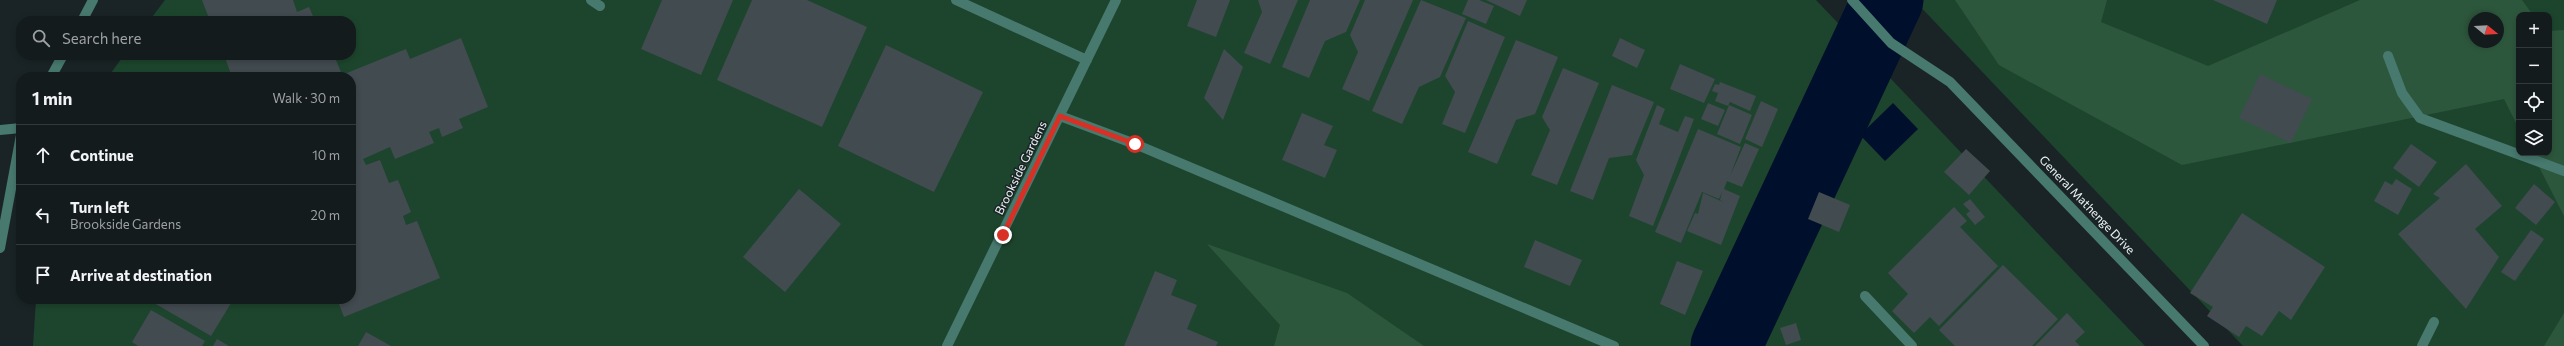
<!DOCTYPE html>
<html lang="en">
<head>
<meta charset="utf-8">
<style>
  body { margin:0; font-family:Commissioner,sans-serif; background:#212829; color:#f1f3f6 }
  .controls { position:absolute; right:12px; top:12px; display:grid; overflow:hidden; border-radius:8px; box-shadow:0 2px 6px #0003 }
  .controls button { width:36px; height:36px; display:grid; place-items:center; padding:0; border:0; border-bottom:1px solid #33393b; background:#141b1c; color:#f1f3f6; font:20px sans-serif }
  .compass { position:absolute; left:2468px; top:12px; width:36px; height:36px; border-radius:50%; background:#141b1c; box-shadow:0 2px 6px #0003; rotate:108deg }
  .stop { position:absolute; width:12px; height:12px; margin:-9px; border:3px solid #d93025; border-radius:50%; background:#fff }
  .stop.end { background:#d93025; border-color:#fff; box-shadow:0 1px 4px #0008 }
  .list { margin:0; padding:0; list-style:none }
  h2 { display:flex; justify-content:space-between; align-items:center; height:52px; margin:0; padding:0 16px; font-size:17px }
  h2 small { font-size:13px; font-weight:400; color:#9da1a3 }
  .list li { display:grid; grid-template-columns:26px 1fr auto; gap:12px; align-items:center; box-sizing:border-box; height:60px; padding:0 16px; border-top:1px solid #33393b }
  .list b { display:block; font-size:15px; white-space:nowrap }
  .list p { margin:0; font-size:13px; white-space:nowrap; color:#9da1a3 }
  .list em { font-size:13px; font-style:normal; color:#9da1a3 }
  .icon { flex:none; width:22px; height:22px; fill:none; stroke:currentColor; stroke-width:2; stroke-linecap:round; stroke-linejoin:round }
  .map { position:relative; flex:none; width:2564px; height:346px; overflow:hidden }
  .search { position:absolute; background:#141b1c; box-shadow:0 2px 6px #0003; left:16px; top:16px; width:340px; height:44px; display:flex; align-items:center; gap:10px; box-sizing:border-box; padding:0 14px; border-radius:16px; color:#9da1a3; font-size:15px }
  .panel { position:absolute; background:#141b1c; box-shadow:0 2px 6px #0003; left:16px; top:72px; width:340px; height:232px; border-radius:16px }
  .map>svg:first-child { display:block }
</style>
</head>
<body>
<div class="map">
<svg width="2564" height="346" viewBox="0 0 2564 346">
  <rect width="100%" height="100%" fill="#1a2426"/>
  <path fill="#1d452d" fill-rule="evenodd" d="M165,0h1651l329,346h-2112l3,-47h315v-222h-243l16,-22h227v-34h-202z
    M1914,0h650v346h-321zM2519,15h30v138h-30zM2474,18h24v24h-24z"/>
  <path fill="#2d573d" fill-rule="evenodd" d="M1955,0h152l-6,22 107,44 152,-66h162l11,15h-14v114l-15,-30 -322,66 -183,-100zM2474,18h24v24h-24z
    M2564,30v186l-32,-63h17v-122z
    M1207,244l140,49 77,53h-150l6,-21z
    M2564,313v33h-20z"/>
  <path fill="#000f2b" d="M1893,103l25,26 -33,32 -25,-26z"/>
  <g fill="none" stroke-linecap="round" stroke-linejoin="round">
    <path stroke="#000f2b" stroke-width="71" d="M1726,346l162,-346"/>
  </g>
  <path fill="#424b50" d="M202,0h91l4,12 12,-5 6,14h-105z
    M662,0h71l-32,75 -60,-26z
    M752,0h55l60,27 -45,100 -105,-47z
    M1197,0h33l-14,37 -29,-11z
    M1258,0h40l-28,64 -26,-11 18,-41z
    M1310,0h50l-14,32 -21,9 -16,37 -27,-11z
    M1365,0h48l-44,101 -27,-12 16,-37 -8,-17z
    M1421,0l45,18 -26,59 -21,10 -17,37 -30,-13z
    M1468,0h11l15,6 -8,18 -24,-10z
    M1486,0h41l-7,16z
    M2213,0h64l-10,24z
    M1468,21l37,16 -40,96 -23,-9 13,-32 -10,-16z
    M461,38l27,69 -29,12 4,9 -21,9 -3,-9 -10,4 5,11 -39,16 -5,-12 -27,12 3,6 14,-5 9,23 9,-3 13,32 -8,4 3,9 11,-4 23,57 -96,39 -7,-18h14v-222h-119l-8,-22h110l8,20 64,-26 4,10z
    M1620,38l25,12 -8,18 -25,-12z
    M1516,40l42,17 -23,57 -19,6 -19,44 -29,-12z
    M886,45l97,47 -49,100 -96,-46z
    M1224,49l19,18 -20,53 -19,-22z
    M1680,64l35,15 -11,24 -34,-14z
    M1563,68l36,15 -42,102 -26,-10 19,-45 -8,-13z
    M2260,74l52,25 -21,44 -52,-25z
    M1720,82l36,14 -6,15 -20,-9 -2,4 -13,-5 3,-8 -6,-2 3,-7 4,1z
    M1612,85l42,17 -22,53 -23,3 -16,42 -23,-9z
    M1761,101l17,8 -16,38 -17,-8z
    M1708,103l17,7 -7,16 -17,-7z
    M1657,105l8,4 -6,15 19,8 7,-16 9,3 -41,107 -24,-10 15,-41 -8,-15z
    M1729,105l23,10 -12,29 -23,-10z
    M1302,113l31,13 -9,19 13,5 -12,28 -43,-18z
    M1698,129l43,18 -11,29 15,-33 14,6 -17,38 -15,-6 -3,8 16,7 -19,49 -34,-14 8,-18 3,1 5,-21 20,9 -3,-2 2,-8 -3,7 -17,-7 -21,51 -26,-11z
    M2411,144l26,18 -18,25 -26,-19z
    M1966,149l24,22 -21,24 -25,-23z
    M2466,164l36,42 -27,23 24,28 -33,52 -68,-75 42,-36 -7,-4z
    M2396,179l16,10 -14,26 -24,-14 11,-20 7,4z
    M2534,184l21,18 -19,23 -21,-17z
    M799,189l42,35 -56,68 -42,-35z
    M1819,192l31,13 -11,27 -31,-13z
    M1970,199l15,18 -10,8 -9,-11 4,-3 -7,-7z
    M1954,207l13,14 -7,6 38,39 -59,60 -9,-9 -16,16 -22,-22 16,-17 -20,-21z
    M2242,213l83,54 -34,53 -12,-9 -17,25 -16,-10 -7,11 -32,-21 6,-9 -23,-14z
    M2531,230l13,9 -29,42 -14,-9z
    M1535,240l47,20 -12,26 -46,-19z
    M1677,261l26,10 -18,44 -25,-11z
    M2003,265l55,54 -26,27h-77l-16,-16z
    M1155,271l22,9 -6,15 26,10 -10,24 31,13 -2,4h-92z
    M147,299h84l2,1 -22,36z
    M151,310l54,31 -3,5h-64l-6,-4z
    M2067,313l18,19 -10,9 5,5h-45z
    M1796,323l5,17 -15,5 -6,-17z
    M366,332l25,14h-33z
    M217,339l12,7h-16z"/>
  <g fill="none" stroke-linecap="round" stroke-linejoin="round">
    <path stroke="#47796f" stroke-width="10" d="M591,0l9,6
      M956,0l131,60
      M1852,0l39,43 59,39 254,264
      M82,21l11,-21
      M2388,56l14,37 18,25 144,53
      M51,77l12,-22
      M1060,116l75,28 479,202
      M0,130l21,-2
      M0,248l21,-113
      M1865,296l47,50
      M947,346l169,-346
      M2422,346l12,-24"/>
  </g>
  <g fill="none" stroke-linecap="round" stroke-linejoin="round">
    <path stroke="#d93025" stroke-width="5" d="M1003,235l57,-119 75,28"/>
  </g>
  <g text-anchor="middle" stroke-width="3" stroke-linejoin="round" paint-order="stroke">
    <g font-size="12" fill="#ecf3f4" stroke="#1a2426">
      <text transform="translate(1021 168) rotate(-64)" y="4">Brookside Gardens</text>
      <text transform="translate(2087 205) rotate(46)" y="4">General Mathenge Drive</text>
    </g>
  </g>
</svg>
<div class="controls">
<button>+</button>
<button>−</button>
<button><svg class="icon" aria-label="locate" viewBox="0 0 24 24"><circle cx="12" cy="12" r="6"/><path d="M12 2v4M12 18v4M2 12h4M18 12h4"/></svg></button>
<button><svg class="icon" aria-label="layers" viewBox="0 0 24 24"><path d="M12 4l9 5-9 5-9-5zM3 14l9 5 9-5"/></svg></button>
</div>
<svg class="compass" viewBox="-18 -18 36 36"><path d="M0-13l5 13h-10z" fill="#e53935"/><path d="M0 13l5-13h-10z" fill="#9da1a3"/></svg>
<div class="stop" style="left:1135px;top:144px"></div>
<div class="stop end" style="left:1003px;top:235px"></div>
<div class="search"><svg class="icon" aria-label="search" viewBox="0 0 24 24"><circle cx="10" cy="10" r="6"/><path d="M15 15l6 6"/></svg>Search here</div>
<section class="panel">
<h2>1 min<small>Walk · 30 m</small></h2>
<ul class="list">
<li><svg class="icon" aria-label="ahead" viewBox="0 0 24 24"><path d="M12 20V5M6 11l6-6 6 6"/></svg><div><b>Continue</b></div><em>10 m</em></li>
<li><svg class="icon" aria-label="left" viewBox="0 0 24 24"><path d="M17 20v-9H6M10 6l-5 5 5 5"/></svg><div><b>Turn left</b><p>Brookside Gardens</p></div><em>20 m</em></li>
<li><svg class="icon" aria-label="arrive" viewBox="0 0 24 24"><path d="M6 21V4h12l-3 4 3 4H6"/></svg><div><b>Arrive at destination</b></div></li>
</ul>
</section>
</div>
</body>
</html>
